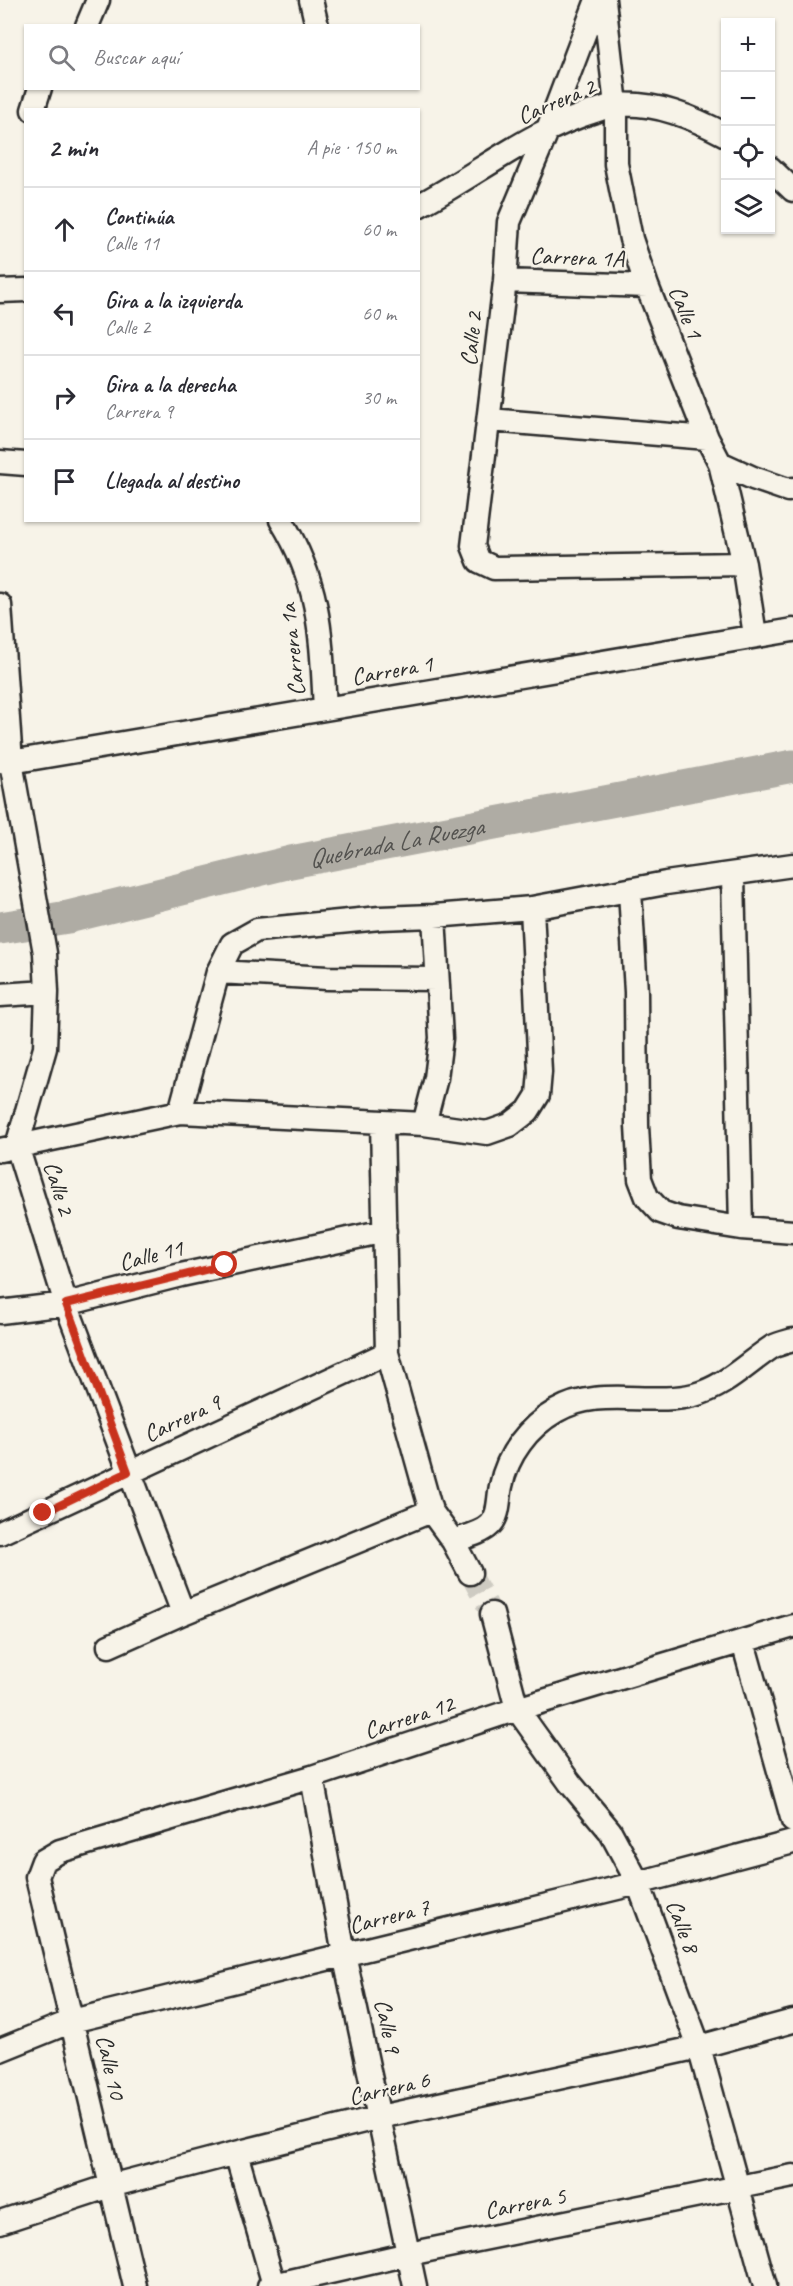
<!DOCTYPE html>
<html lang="es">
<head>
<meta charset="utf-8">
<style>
  body { margin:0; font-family:Caveat,sans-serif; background:#f7f7f7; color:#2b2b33 }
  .controls { position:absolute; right:18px; top:18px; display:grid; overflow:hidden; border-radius:0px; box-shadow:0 2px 4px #0004 }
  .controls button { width:54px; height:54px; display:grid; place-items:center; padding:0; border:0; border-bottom:2px solid #e1e1e2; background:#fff; color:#2b2b33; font:30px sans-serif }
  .stop { position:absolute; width:18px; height:18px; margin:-14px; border:4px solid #c8321e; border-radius:50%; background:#fff }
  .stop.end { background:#c8321e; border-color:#fff; box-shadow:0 2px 6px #0008 }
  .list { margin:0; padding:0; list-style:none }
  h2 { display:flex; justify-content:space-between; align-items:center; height:78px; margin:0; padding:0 24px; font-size:26px }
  h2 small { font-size:20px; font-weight:400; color:#7c7c81 }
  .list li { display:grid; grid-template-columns:39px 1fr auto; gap:18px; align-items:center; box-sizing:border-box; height:84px; padding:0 24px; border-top:2px solid #e1e1e2 }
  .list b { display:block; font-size:22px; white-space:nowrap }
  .list p { margin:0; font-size:20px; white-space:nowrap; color:#7c7c81 }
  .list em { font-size:20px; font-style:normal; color:#7c7c81 }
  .icon { flex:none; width:33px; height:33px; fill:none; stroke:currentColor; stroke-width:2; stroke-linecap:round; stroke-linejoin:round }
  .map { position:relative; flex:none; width:793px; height:2286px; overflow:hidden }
  .search { position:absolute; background:#fff; box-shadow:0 2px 4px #0004; left:24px; top:24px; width:396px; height:66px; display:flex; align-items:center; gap:15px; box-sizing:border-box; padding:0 21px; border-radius:0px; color:#7c7c81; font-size:22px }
  .panel { position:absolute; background:#fff; box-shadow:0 2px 4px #0004; left:24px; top:108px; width:396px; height:414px; border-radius:0px }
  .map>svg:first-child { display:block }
</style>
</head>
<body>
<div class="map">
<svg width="793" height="2286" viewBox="0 0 793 2286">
  <rect width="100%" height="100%" fill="#f7f3e8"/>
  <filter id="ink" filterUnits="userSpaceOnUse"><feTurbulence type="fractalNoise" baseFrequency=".0167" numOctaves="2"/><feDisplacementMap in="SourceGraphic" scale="12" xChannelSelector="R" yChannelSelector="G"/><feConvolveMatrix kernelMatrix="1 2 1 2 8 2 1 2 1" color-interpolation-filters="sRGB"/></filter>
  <g filter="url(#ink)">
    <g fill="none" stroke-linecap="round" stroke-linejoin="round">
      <path stroke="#afaca4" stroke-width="33" id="s1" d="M0,928l68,-11 223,-55 502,-96"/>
      <path stroke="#cecbc2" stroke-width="22" stroke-dasharray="22 11" stroke-linecap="butt" d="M470,1573l22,41"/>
      <g stroke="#2b2b2b" stroke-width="27">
        <path id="minor" d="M311,0l6,26
          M597,0l-49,129 -39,93 -4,59 -32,265 6,15 15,7 250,-4
          M604,0l12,105v59l15,75 16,47 60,152 13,25 24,101 11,71
          M87,26l11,-26
          M33,110l7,-22
          M770,168l23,22
          M418,206c59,-31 113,-76 177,-95 7,-2 15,-6 22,-6 39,-3 75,12 109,30
          M505,281l142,5
          M0,291l26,-1
          M489,420l218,18
          M0,462l26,2
          M720,463l33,15 35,12 5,-1
          M281,520c40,65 40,116 44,189
          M0,605l11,157 34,191 2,39 -2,56 -28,98 49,158 117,309
          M0,761l11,1 782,-132
          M733,875l8,353
          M630,891l6,101 1,134 3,53 7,18 14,15 17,6 63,10 52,4
          M218,972l109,6 110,1
          M0,995l47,-3
          M180,1112l38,-140 14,-28 25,-14 123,-12 54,-2 98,-8 134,-25 127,-18
          M424,1124l12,-46 5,-40 -7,-122
          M0,1150l180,-38 244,12 63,9 23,-8 18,-14 10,-16 2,-23 -8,-164
          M0,1312l66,-8 115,-29 204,-44
          M431,1511l22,30 17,32
          M0,1533l387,-180
          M453,1541c11,-4 28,-7 37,-16 10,-10 8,-26 11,-39 6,-31 27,-59 55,-75 43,-25 93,-5 138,-16 31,-8 52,-31 78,-48 6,-3 14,-5 21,-7
          M492,1614l25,95 53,74 40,48 28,52 61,164 66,239
          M743,1642l50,179
          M109,1646l74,-33 248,-102 -44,-158 -5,-230
          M312,1777l32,177 71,332
          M0,2050l72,-29 566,-138 155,-41
          M236,2153l38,132
          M0,2222l110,-36 126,-33 144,-36 319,-70 94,-26
          M135,2286l-98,-409 6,-16 17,-10 252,-74 205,-68 276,-83
          M269,2286l140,-32 384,-78"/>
      </g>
      <use href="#minor" stroke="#f7f3e8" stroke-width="22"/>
    </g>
  </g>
  <g fill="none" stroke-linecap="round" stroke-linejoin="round" filter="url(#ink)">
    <path stroke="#c8321e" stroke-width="8" d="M43,1513l85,-41 -62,-168 159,-39"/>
  </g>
  <g text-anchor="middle" stroke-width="5" stroke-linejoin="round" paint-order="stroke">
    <g font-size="24" fill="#2b2b2b" stroke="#f7f3e8">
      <text transform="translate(556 101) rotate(-23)" y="8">Carrera 2</text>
      <text transform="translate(577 257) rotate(2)" y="8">Carrera 1A</text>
      <text transform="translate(686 312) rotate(68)" y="8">Calle 1</text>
      <text transform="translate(471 339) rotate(-84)" y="8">Calle 2</text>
      <text transform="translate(292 650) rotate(-96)" y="8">Carrera 1a</text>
      <text transform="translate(392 670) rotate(-10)" y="8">Carrera 1</text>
      <text transform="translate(59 1188) rotate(73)" y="8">Calle 2</text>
      <text transform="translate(151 1255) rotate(-14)" y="8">Calle 11</text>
      <text transform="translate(182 1418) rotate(-25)" y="8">Carrera 9</text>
      <text transform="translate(409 1717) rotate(-18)" y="8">Carrera 12</text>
      <text transform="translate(389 1916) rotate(-14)" y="8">Carrera 7</text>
      <text transform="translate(683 1926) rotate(69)" y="8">Calle 8</text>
      <text transform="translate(388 2026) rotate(78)" y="8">Calle 9</text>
      <text transform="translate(111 2067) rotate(77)" y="8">Calle 10</text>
      <text transform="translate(389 2088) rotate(-13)" y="8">Carrera 6</text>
      <text transform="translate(525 2203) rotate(-11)" y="8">Carrera 5</text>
    </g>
    <g font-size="26" font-style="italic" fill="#53524f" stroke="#f7f3e8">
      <text dy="9" stroke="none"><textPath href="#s1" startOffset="405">Quebrada La Ruezga</textPath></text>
    </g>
  </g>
</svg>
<div class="controls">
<button>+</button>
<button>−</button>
<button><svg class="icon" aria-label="locate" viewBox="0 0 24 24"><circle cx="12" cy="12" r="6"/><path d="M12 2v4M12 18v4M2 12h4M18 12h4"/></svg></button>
<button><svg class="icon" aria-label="layers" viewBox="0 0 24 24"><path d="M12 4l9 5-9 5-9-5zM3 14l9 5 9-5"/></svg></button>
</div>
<div class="stop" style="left:225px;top:1265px"></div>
<div class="stop end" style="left:43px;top:1513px"></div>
<div class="search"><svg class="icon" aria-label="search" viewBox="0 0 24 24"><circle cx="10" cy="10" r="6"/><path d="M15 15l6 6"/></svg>Buscar aquí</div>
<section class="panel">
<h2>2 min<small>A pie · 150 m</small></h2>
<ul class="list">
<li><svg class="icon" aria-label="ahead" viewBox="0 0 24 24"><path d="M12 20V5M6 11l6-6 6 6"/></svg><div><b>Continúa</b><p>Calle 11</p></div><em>60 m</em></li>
<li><svg class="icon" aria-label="left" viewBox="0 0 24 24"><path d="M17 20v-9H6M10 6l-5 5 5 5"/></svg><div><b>Gira a la izquierda</b><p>Calle 2</p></div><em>60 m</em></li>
<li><svg class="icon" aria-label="right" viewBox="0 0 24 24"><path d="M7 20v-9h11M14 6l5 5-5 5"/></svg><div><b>Gira a la derecha</b><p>Carrera 9</p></div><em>30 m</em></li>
<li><svg class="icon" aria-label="arrive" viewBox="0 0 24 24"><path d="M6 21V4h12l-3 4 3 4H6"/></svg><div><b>Llegada al destino</b></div></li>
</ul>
</section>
</div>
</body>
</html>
